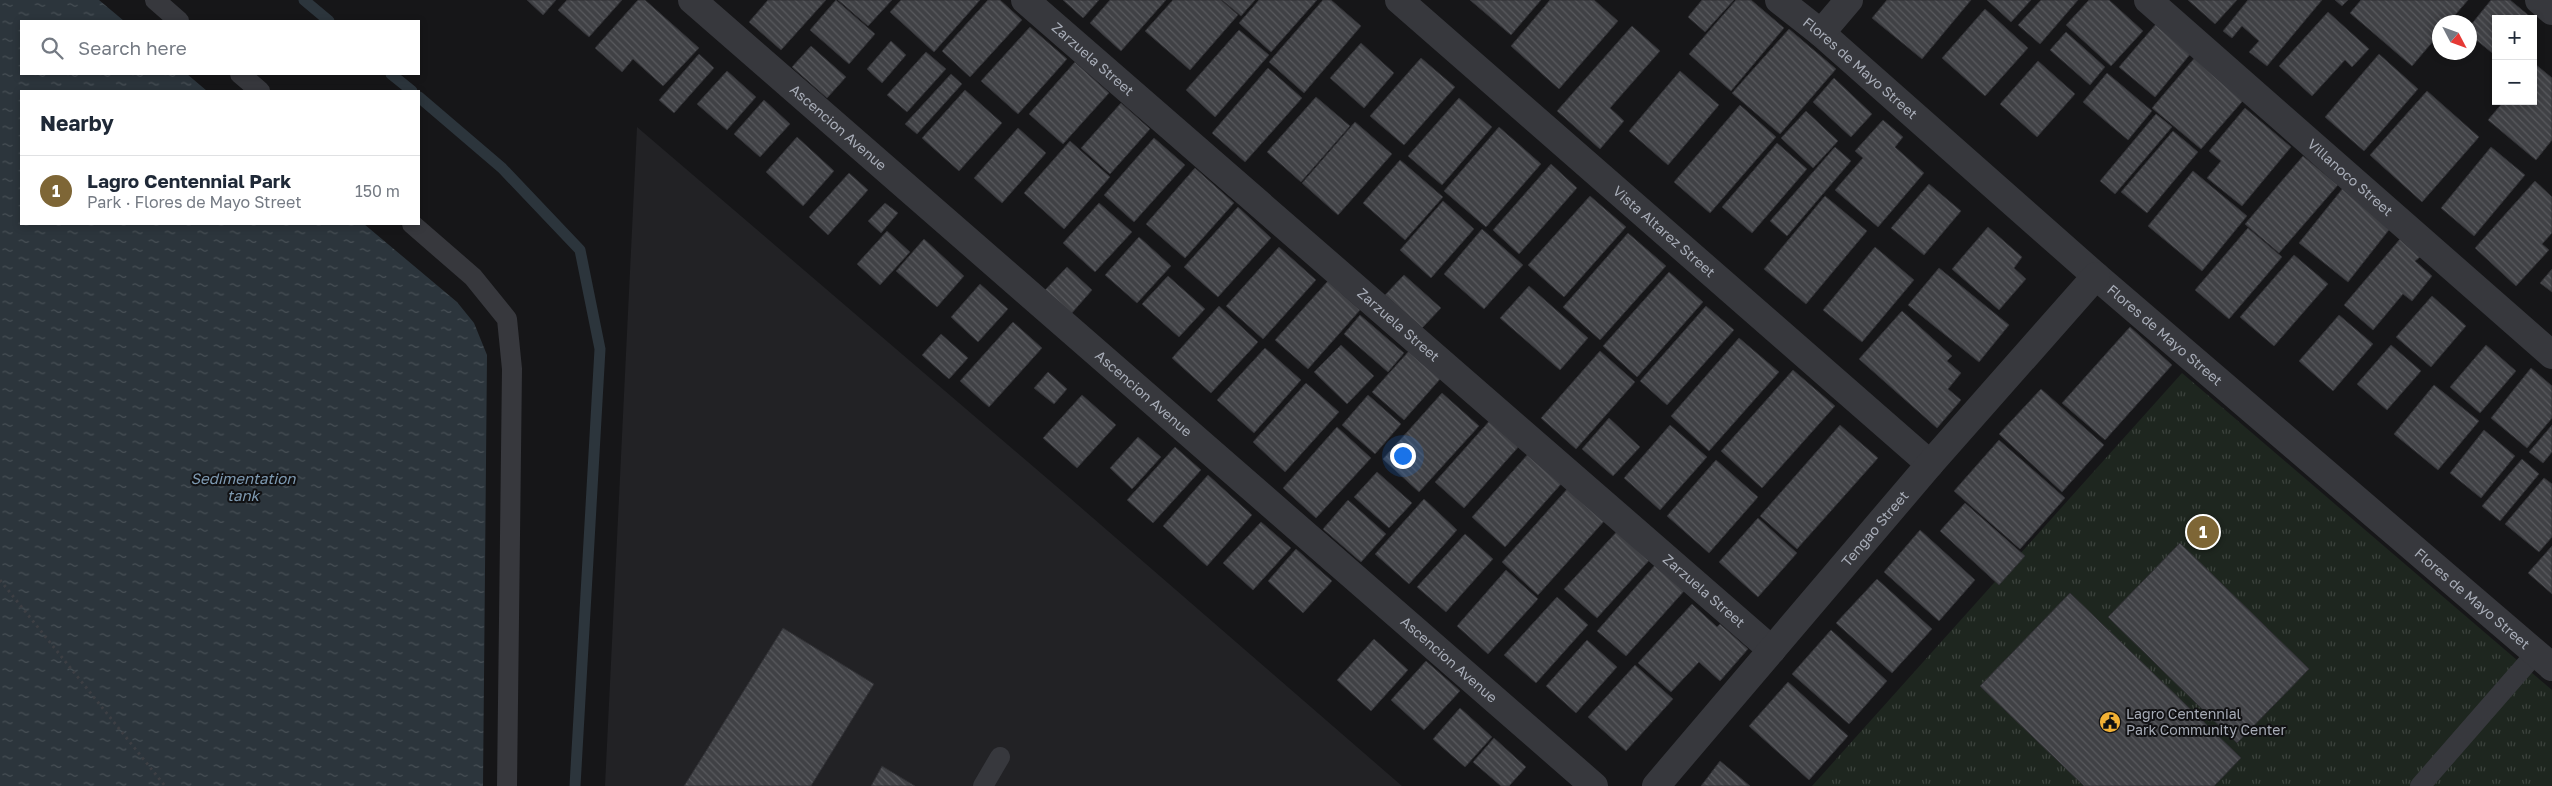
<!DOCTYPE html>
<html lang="en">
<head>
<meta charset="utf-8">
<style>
  body { margin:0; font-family:"Golos Text",sans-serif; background:#f2f2f3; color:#1f2937 }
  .controls { position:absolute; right:15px; top:15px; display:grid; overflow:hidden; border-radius:0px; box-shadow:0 2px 8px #0003 }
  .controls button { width:45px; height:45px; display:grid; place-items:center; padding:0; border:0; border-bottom:1px solid #e0e1e3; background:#fff; color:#1f2937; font:25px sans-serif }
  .compass { position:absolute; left:2432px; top:15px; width:45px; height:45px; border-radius:50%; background:#fff; box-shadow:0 2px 8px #0003; rotate:131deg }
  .you { position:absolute; left:1402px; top:455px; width:18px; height:18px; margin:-12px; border:4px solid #fff; border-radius:50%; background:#1a73e8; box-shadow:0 0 0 8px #1a73e833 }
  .badge { display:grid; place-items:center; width:32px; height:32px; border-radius:50%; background:#7e6636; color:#fff; font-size:16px; font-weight:700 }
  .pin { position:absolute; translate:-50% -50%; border:2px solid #fff; box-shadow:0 1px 5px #0006 }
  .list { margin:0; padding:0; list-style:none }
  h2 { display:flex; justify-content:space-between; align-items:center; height:65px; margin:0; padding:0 20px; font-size:21px }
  h2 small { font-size:16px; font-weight:400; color:#747a83 }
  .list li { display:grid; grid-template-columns:32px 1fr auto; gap:15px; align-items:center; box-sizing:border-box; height:70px; padding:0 20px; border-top:1px solid #e0e1e3 }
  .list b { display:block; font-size:19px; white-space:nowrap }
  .list p { margin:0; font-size:16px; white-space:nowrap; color:#747a83 }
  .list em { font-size:16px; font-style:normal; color:#747a83 }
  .icon { flex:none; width:28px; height:28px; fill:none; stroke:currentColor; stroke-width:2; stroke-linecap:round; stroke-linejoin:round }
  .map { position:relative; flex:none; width:2552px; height:786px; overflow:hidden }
  .search { position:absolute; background:#fff; box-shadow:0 2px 8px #0003; left:20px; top:20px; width:400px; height:55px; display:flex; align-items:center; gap:12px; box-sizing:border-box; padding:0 18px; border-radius:0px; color:#747a83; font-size:19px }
  .panel { position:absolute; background:#fff; box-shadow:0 2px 8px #0003; left:20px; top:90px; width:400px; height:135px; border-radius:0px }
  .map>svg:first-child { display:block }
</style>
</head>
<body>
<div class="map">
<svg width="2552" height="786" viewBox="0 0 2552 786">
  <defs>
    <pattern id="park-tufts" width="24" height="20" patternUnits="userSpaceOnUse" patternTransform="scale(1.25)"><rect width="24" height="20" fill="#1e261f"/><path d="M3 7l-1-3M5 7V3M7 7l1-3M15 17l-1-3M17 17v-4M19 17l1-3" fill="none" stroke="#3c433d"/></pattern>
    <pattern id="water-ripples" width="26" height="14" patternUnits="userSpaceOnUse" patternTransform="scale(1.25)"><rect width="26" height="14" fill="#2c353c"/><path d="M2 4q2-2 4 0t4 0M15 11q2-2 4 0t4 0" fill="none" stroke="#485056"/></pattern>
    <pattern id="building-back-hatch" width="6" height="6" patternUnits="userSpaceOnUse" patternTransform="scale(1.25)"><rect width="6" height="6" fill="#404145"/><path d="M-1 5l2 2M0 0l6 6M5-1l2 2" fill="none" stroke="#595a5e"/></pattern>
  </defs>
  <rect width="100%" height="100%" fill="#161618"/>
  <path fill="#222225" d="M637,127l426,365 339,294h-797z"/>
  <path fill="url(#park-tufts)" d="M2182,373l370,317v96h-740z"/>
  <path fill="url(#water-ripples)" d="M0,0h99l25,21h-103v53h166l20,17h-186v133h343l93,78 17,21 13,32 -4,431h-483z"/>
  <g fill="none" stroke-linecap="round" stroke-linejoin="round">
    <path stroke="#2c353c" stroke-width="11" d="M304,0l25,21
      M391,74l21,17
      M419,97l83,71 78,82 20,99 -25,437"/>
  </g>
  <path fill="url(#building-back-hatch)" stroke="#303034" d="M527,0h29l-13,15z
    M567,0h55l-33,37 -31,-27z
    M638,0h7l54,48 -36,38 -30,-27 -11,13 -27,-24z
    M768,0h58l-45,50 -32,-28z
    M836,0l39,34 -26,30 -39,-34z
    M838,0h54l-24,26z
    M901,0h79l-46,52 -44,-40z
    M988,0h12l22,20 -52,57 -28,-26z
    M1063,0h36l-16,18z
    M1110,0h56l-45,51 -31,-28z
    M1173,0h48l17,15 -48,55 -45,-39z
    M1222,0h33l-14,16z
    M1259,0h58l-46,52 -32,-29z
    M1323,0h8l30,26 -57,67 -35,-31z
    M1470,0h71l-30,35z
    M1550,0h44l24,21 -59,68 -48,-43z
    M1702,0h32l-29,32 -17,-15z
    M1736,0h15l33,28 -53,63 -42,-37z
    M1887,0h84l-49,59 -50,-41z
    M1987,0h44l-20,22z
    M2041,0h37l-38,44 -22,-19z
    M2089,0h20l34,31 -32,35 -45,-41z
    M2188,0h49l-22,24z
    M2248,0h74l-55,66 -18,-14 10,-11 -17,-15 -10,12 -9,-7z
    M2335,0h13l-6,6z
    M2361,0h107l-19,22h-9v11l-28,33 -62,-53z
    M2491,0h19l23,19h-37v37l-26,-21v-9z
    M1985,9l43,39 -43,48 -43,-38z
    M2328,12l41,37 -17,18 -7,-7 -33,36 -33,-30z
    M2157,23l35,29 -37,45 -36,-30z
    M1632,26l28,25 -50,57 14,13 -24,28 -43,-38z
    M1030,27l37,32 -49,55 -37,-33z
    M1789,29l47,40 -56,65 -48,-41z
    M1239,30l30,25 -54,62 -29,-27z
    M2066,32l39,35 -15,18 -40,-35z
    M891,41l15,14 -24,28 -15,-14z
    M1361,43l33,30 -30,35 -34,-30z
    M811,46l35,31 -19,21 -35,-31z
    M926,52l20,17 -39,43 -20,-17z
    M699,54l15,14 -40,45 -15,-13z
    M2379,54l39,35 -54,62 -39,-34z
    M2197,55l50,41 -46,53 -49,-41z
    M1421,58l34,29 -51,58 -34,-29z
    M2038,61l37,33 -38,43 -37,-33z
    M1075,62l34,31 -46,51 -34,-30z
    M2535,64l17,14v62l-16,20 -48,-40 16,-19h29z
    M1268,68l34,30 -57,64 -33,-29z
    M727,71l29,26 -29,33 -30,-26z
    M1680,71l39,34 -51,60 -39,-34z
    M2107,73l45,38 -24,29 -45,-38z
    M951,74l11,10 -45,50 -12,-10z
    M1834,78l38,36 -21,23 -38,-35z
    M965,90l37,33 -43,48 -37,-33z
    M2427,91l52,46 -57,65 -52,-47z
    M1316,97l34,29 -49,56 -34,-30z
    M1459,98l33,29 -50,58 -34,-29z
    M764,100l26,24 -30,33 -26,-23z
    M1121,103l29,26 -40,45 -29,-26z
    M1740,105l36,32 -66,76 -36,-31z
    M2245,108l46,39 -49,59 -35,-28 14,-17 -12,-10z
    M1806,111l32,30 -25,27 -32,-30z
    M2156,114l16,13 -57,67 -15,-13z
    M1883,120l20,17 -8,10 29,26 -46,54 -43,-37 28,-32 -8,-7z
    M1355,122l37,32 -54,61 -36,-32z
    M1499,127l42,37 -55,63 -42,-36z
    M1018,128l28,25 -44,50 -28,-25z
    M2173,131l25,21 -51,61 -26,-21z
    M797,137l37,34 -31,35 -37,-34z
    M1154,138l31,27 -51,57 -30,-27z
    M1070,141l40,36 -46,52 -40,-36z
    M1777,143l30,26 -55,64 -30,-26z
    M1835,147l16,14 -64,75 -17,-15z
    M2491,147l34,28 -51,61 -33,-28z
    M2303,156l35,29 -59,68 -34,-29z
    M1400,160l43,37 -38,43 -42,-37z
    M1551,164l26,24 -58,66 -26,-24z
    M1195,168l39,35 -49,55 -39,-34z
    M2193,171l54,45 -45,55 -54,-45z
    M849,173l19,17 -40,45 -19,-18z
    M2535,181l17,16v36l-10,11 7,6 -33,36 -41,-38z
    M1929,184l32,27 -37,44 -33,-27z
    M2343,188l49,38 -44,56 -49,-39z
    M1590,196l36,31 -62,70 -36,-32z
    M1825,196l42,35 -61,73 -42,-35z
    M1443,201l31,28 -43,49 -31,-28z
    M885,203l13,10 -17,20 -13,-12z
    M1099,203l33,29 -37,40 -32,-29z
    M1238,207l33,31 -53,59 -34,-30z
    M1988,227l34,30 -8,11 12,11 -27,31 -47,-41z
    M2248,228l34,29 -53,62 -34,-29z
    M1482,229l41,36 -39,44 -40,-35z
    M887,231l23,21 -30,33 -23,-21z
    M1628,233l38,33 -66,74 -37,-33z
    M1139,237l32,29 -34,37 -32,-28z
    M924,239l40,37 -27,31 -41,-36z
    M2400,239l20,18 -5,4 17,15 -20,25 -9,-7 -30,36 -29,-25z
    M1279,247l37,33 -53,59 -37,-33z
    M1875,247l39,33 -52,62 -39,-32z
    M2294,255l34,29 -54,62 -34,-29z
    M1067,267l25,23 -21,24 -26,-24z
    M1939,268l70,57 -30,37 -71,-57z
    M2552,269v23l-12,-9z
    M1669,272l34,30 -66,75 -34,-31z
    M1404,275l37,33 -19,20 -37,-33z
    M1168,276l37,33 -26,28 -37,-33z
    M1328,281l32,29 -52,59 -33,-29z
    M980,284l28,25 -30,33 -27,-25z
    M1529,286l59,52 -28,32 -60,-52z
    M2432,296l34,30 -35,41 -35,-30z
    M1219,306l39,36 -47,51 -39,-35z
    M1706,306l28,24 -67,75 -27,-24z
    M1902,311l50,45 -5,5 14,12 -13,16 13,11 -24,28 -78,-69z
    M1360,315l44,38 -16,19 -44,-38z
    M2339,315l34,29 -40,47 -34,-30z
    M1013,322l29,26 -53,59 -29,-26z
    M2130,327l42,38 -67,75 -43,-37z
    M941,334l27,24 -19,21 -27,-24z
    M1739,338l40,34 -70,79 -38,-35z
    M1341,345l33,31 -27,28 -33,-32z
    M2391,345l30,26 -34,39 -30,-26z
    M2486,345l30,26 -36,42 -30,-26z
    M1265,348l36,32 -47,53 -37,-33z
    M1410,350l31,28 -37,42 -32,-28z
    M1600,351l35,31 -59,67 -35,-31z
    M2531,368l21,18v32l-25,30 -36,-30z
    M1793,370l42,36 -73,82 -41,-37z
    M1048,372l19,17 -13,15 -20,-16z
    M1306,383l33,29 -54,60 -32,-30z
    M2434,385l45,36 -41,49 -44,-36z
    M2041,389l63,56 -42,47 -63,-58z
    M1442,393l37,33 -60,66 -36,-33z
    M1082,395l34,30 -39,43 -34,-30z
    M1368,395l33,29 -26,30 -33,-29z
    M1492,418l29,26 -57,64 -29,-26z
    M1609,418l31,29 -27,29 -31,-27z
    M1670,425l37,32 -47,53 -36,-32z
    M1840,425l38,33 -81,91 -37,-33z
    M2552,425v27l-9,11 -14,-11z
    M1337,427l34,31 -55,60 -33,-30z
    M2484,430l31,26 -34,42 -31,-25z
    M1138,437l23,20 -29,32 -22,-21z
    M1999,440l66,58 -45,51 -66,-58z
    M1175,447l26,23 -48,53 -26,-23z
    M1529,453l33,30 -57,64 -33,-30z
    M2522,459l17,15 -39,47 -18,-15z
    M1716,460l42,37 -49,56 -42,-37z
    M1377,472l35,31 -23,25 -35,-31z
    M1208,475l44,40 -45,51 -44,-40z
    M2544,478l8,6v53l-13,15 -34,-28z
    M1569,487l37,32 -68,76 -36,-33z
    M1424,499l33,31 -48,54 -34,-30z
    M1348,500l38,34 -25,28 -38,-33z
    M1965,503l60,53 -26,29 -59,-54z
    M1758,518l39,35 -39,44 -39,-35z
    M1261,522l30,26 -38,42 -30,-27z
    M1621,527l32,29 -56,62 -33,-29z
    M1920,530l55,50 -36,41 -55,-49z
    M1465,534l28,25 -47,53 -29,-25z
    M2180,543l129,126 -72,74 -129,-126z
    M2552,546v48l-24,-21z
    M1296,549l36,32 -29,32 -35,-32z
    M1656,564l29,26 -59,66 -29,-25z
    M1506,570l32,29 -50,55 -31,-28z
    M1877,579l55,50 -40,44 -56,-50z
    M2070,593l171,165 -27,28h-130l-104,-100z
    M1557,597l31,28 -52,58 -32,-28z
    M1692,604l25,23 3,-3 28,25 -28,32 -21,-19 -28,30 -33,-29z
    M783,628l91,56 -63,102h-127z
    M1831,630l56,51 -38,43 -57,-50z
    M1374,639l34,31 -37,41 -34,-31z
    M1587,640l30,27 -41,46 -30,-27z
    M1426,661l34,30 -36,39 -33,-30z
    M1635,665l38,34 -47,52 -38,-34z
    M1788,682l60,54 -39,44 -60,-54z
    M1460,708l32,29 -27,30 -32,-28z
    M1494,738l32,29 -17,19h-8l-28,-24z
    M1720,761l30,25h-49z
    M882,766l33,20h-44z"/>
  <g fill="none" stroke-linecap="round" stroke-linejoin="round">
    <path stroke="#3d3f44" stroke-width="3" stroke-dasharray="2.5 4" stroke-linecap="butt" d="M0,580l165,206"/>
    <path stroke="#37383d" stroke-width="20" d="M155,0l24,21
      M240,74l20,17
      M412,224l61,53 34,42 5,50 -5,417
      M983,786l17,-29
      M2420,786l116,-133"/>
    <g stroke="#37383d" stroke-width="28">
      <path id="s1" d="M692,0l902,786"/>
      <path id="s2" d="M1025,0l747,650"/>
      <path id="s3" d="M1399,0l531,464"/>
      <path id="s4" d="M1779,0l42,33 275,243 456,391"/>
      <path id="s5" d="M2148,0l404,355"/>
      <path d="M2539,0l13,11"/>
      <path d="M1821,33l28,-33"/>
      <path id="s6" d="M1656,786l274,-322 166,-188"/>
    </g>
  </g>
  <defs>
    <g id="civic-disc" transform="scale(1.125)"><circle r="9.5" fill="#f2b134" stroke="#111113"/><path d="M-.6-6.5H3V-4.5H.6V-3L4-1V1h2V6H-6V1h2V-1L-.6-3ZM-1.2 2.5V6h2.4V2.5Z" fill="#111"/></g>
  </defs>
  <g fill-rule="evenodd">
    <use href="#civic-disc" x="2110" y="722"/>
  </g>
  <g text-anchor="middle" stroke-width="4" stroke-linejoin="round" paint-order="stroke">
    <g font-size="14" fill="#a8adb8" stroke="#111113">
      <text dy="5" stroke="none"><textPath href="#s2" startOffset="90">Zarzuela Street</textPath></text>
      <text dy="5" stroke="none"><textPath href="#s4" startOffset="106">Flores de Mayo Street</textPath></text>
      <text dy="5" stroke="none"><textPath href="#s1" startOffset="194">Ascencion Avenue</textPath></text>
      <text dy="5" stroke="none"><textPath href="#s5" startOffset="269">Villanoco Street</textPath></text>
      <text dy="5" stroke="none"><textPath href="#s3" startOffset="352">Vista Altarez Street</textPath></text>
      <text dy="5" stroke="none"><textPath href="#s2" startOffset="495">Zarzuela Street</textPath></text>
      <text dy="5" stroke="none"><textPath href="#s4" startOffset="511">Flores de Mayo Street</textPath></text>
      <text dy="5" stroke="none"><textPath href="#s1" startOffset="599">Ascencion Avenue</textPath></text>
      <text dy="5" stroke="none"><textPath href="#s6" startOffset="338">Tengao Street</textPath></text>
      <text dy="5" stroke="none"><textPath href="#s2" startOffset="900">Zarzuela Street</textPath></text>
      <text dy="5" stroke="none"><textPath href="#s4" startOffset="916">Flores de Mayo Street</textPath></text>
      <text dy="5" stroke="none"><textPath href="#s1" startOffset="1004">Ascencion Avenue</textPath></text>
    </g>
    <g font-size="14" fill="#a8adb8" stroke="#111113" text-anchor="start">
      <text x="2126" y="719">Lagro Centennial<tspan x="2126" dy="16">Park Community Center</tspan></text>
    </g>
    <g font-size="15" font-style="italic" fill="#7f9bb3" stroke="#111113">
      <text x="243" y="484">Sedimentation<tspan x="243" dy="17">tank</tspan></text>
    </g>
  </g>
</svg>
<div class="controls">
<button>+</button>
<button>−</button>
</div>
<svg class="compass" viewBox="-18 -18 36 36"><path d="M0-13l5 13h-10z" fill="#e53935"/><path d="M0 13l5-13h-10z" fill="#747a83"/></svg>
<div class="you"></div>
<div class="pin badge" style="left:2203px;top:532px">1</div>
<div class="search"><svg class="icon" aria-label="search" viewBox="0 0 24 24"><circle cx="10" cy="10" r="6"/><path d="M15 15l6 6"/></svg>Search here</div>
<section class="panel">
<h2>Nearby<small></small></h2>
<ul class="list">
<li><span class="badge">1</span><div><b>Lagro Centennial Park</b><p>Park · Flores de Mayo Street</p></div><em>150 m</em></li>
</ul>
</section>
</div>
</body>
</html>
